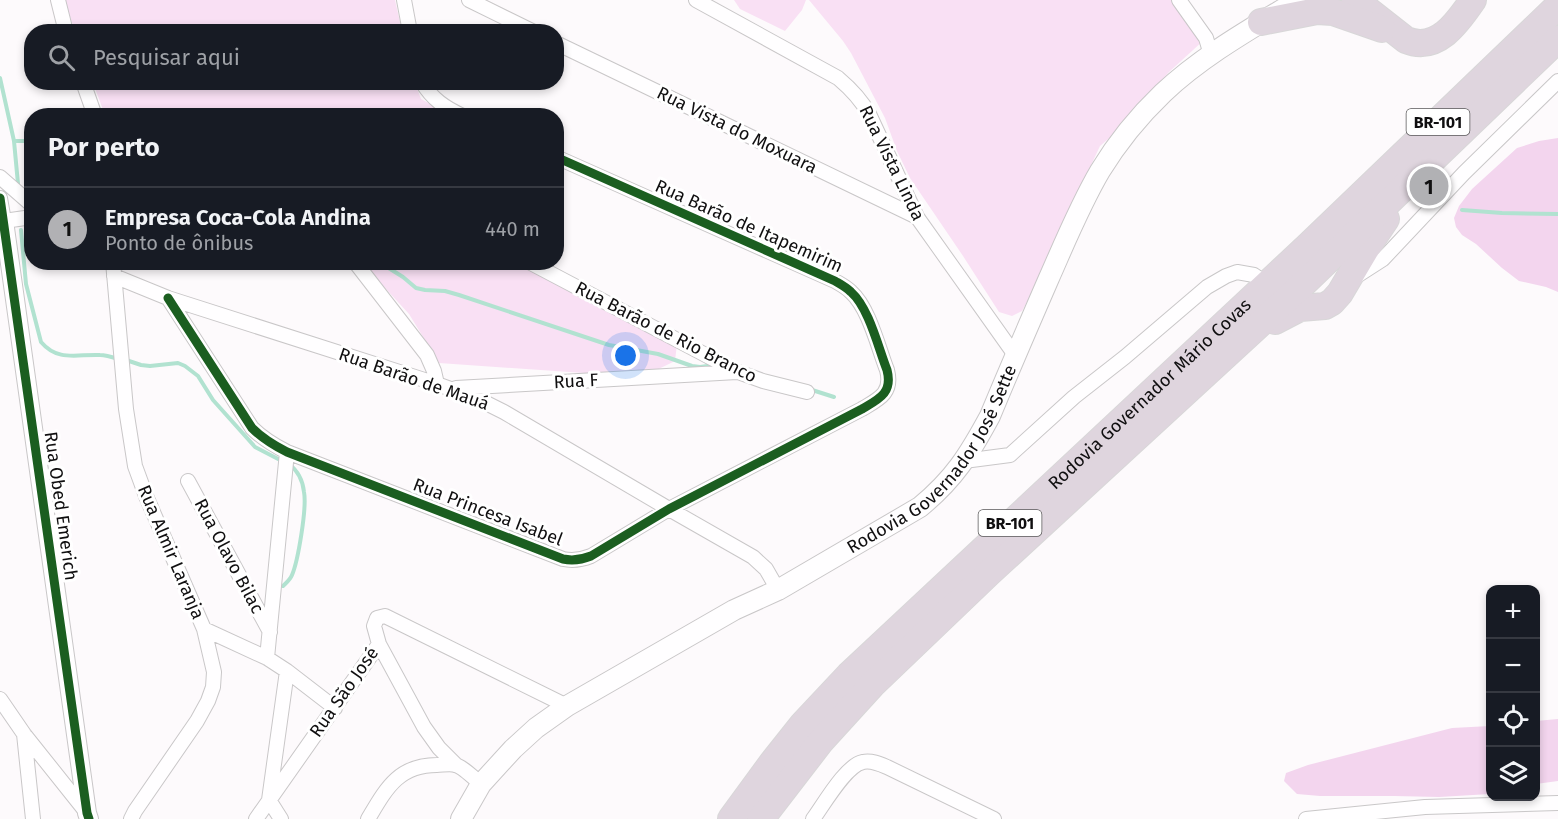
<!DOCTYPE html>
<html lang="pt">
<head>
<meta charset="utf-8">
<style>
  body { margin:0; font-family:"Fira Sans",sans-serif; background:#20242c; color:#f1f3f6 }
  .controls { position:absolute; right:18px; bottom:18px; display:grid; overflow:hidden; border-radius:12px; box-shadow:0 3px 9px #0003 }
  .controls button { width:54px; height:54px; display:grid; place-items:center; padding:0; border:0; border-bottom:2px solid #363941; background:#171b24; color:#f1f3f6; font:30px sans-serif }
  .you { position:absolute; left:626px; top:356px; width:21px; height:21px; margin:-15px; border:4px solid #fff; border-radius:50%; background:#1a73e8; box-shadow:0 0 0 9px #1a73e833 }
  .badge { display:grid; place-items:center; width:39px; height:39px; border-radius:50%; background:#b1b1b4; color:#111; font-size:20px; font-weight:700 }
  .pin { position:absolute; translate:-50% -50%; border:3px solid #fff; box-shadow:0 2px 6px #0006 }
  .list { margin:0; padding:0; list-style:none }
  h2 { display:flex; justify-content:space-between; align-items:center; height:78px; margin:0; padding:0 24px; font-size:26px }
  h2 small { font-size:20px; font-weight:400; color:#9ea1a6 }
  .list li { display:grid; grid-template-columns:39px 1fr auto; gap:18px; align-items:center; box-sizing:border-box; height:84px; padding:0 24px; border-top:2px solid #363941 }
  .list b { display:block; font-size:22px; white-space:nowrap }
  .list p { margin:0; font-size:20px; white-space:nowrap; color:#9ea1a6 }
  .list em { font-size:20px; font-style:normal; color:#9ea1a6 }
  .icon { flex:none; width:33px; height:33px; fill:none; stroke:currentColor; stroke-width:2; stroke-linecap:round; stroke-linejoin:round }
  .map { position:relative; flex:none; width:1558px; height:819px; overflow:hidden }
  .search { position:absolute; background:#171b24; box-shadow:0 3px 9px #0003; left:24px; top:24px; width:540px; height:66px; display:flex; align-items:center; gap:15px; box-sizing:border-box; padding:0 21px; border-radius:24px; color:#9ea1a6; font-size:22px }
  .panel { position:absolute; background:#171b24; box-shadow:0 3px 9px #0003; left:24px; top:108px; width:540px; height:162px; border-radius:24px }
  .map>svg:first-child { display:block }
</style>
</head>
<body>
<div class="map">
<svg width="1558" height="819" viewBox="0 0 1558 819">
  <rect width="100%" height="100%" fill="#fdfafc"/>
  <path fill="#f9e0f4" d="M64,0h331l7,31h-327z
    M734,0h72l-4,10 -17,21 -45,-22z
    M809,0h368l27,40 -35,32 -55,62 -14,12 -70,150 -8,15 -10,5 -13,-4 -36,-56 -53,-78 -13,-27 -12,-33 -34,-65 -8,-12z
    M93,83h322l6,16 31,16h-347z
    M362,263h156l159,81 -2,17 -33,16 -203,-14 -30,-49z"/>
  <path fill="#f3d5ee" d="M1558,138v154l-12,-5 -27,-6 -17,-13 -26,-24 -14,-9 -6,-8 -2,-9 5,-12 13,-17 45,-41 22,-7z
    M1558,719v62l-22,3v-63z
    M1490,726v68l-51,3 -45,-1h-74l-23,-2 -13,-13 2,-8 22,-8 144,-37z"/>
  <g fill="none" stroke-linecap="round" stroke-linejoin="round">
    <path stroke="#b1e2d0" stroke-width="4" d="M0,78l14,63 4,43
      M14,141h18
      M1462,210l40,3 56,1
      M21,230l5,54 15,58c17,20 36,12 59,13 6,0 12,2 18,4
      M379,262l24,15 13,11 9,2 20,1 14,4 150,50 49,9 34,12 8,1 15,-2
      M126,360l15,5 9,1 28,-3 7,3 13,10 15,24 42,47 27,14
      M809,389l25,8
      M283,586c3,-3 7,-6 9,-11 6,-14 15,-67 12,-83 -1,-10 -6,-21 -15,-28"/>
    <g stroke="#c9c7c8" stroke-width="16">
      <path id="minor" d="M58,0l8,32
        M404,0l6,32
        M469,0l65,32
        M696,0l142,78c13,11 23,21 31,36l48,103 98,138
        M1179,0l27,38 5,17
        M556,43l361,174
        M83,82l12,34
        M422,82c10,17 23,26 41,34
        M0,177l32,28
        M0,198l4,23 28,-4
        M113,262l13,147 9,57 11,30 58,133 10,43 -1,15 -5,14 -11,20 -62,90 -4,8
        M355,262l72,93 7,16 3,13
        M529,262l209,110 25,9 44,11
        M114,276l54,22 269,86 41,15 26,13 165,97 84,48 13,12 12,21
        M1355,277l28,-18 81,-86 94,-92
        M168,298l84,130c11,11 21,17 35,24l276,107c10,2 18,1 28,-3l78,-47 193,-100c17,-10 31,-16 25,-39 -9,-23 -18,-62 -36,-78 -5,-5 -11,-8 -16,-11l-279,-124
        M456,388l281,-16
        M964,461l46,-6 64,-58 51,-40 82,-70 19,-11 11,-4 17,3 13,9
        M188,481l82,151
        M204,629l63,29 20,13 48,37
        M379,644l45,83 15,21 17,17
        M267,658l20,-206
        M0,699l24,35 63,79
        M24,734l9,85
        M256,819l123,-175 -5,-18 3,-8 8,-2 182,90
        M281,819l-12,-19 18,-129
        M368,819c18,-30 30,-54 69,-54 5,0 13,-2 18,0 7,1 20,14 26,19
        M813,819c11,-15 33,-54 50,-57 8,-2 17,2 24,5l107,52
        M1306,819l119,-12 133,-4"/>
    </g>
    <g stroke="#c9c7c8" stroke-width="20">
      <path id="tertiary" d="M0,222l4,-1 83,592 2,6"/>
    </g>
    <g stroke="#c9c7c8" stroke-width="22">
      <g id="secondary">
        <path id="s1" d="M461,819l20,-35 32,-35 23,-21 31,-22 167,-96 44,-20 142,-83c34,-28 49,-52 70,-91 19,-46 39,-92 59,-138 16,-36 31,-73 51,-107 17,-28 39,-55 63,-78 39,-37 89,-65 135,-93"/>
      </g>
    </g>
    <g stroke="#d8d7d8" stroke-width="28">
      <g id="motorway">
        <path d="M1355,0l51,40c31,13 52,-18 67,-40"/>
        <path d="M1261,22l56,-11 16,1 49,17"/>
        <path d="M1275,321l25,-13 25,-2 7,-4 8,-9 26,-44 20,-30"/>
        <path id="s2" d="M731,819l41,-56 31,-39 46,-49 459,-429 250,-240"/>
        <path d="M761,819l60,-78 51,-56 117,-112 311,-286 258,-248"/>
      </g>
    </g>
    <use href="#minor" stroke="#fffeff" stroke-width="14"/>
    <use href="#tertiary" stroke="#fffeff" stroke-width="18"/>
    <use href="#secondary" stroke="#fffeff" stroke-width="20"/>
    <use href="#motorway" stroke="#dfd5de" stroke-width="26"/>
    <g stroke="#fff" stroke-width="13">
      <path id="cycleway" d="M0,198l87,615 2,6
        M168,298l84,130c11,11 21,17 35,24l276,107c10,2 18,1 28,-3l78,-47 193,-100c17,-10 31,-16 25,-39 -9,-23 -18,-62 -36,-78 -5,-5 -11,-8 -16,-11l-279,-124"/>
    </g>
    <use href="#cycleway" stroke="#1b5e20" stroke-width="9"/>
  </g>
  <g text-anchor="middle" stroke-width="6" stroke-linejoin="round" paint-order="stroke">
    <g fill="#fff" stroke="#585758" stroke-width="1.5">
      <rect x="1406.5" y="109" width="63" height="26" rx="4.5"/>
      <rect x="978.5" y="510" width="63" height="26" rx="4.5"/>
    </g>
    <g font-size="16" font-weight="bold" fill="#100f10">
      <text x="1438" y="128">BR-101</text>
      <text x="1010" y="529">BR-101</text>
    </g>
    <g font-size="18" fill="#100f10" stroke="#fff">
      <text transform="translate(737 130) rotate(26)" y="6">Rua Vista do Moxuara</text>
      <text transform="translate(892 163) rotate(64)" y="6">Rua Vista Linda</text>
      <text transform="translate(749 226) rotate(24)" y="6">Rua Barão de Itapemirim</text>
      <text transform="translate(666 332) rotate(27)" y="6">Rua Barão de Rio Branco</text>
      <text transform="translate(414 379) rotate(19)" y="6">Rua Barão de Mauá</text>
      <text transform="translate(576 381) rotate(-3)" y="6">Rua F</text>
      <text dy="6" stroke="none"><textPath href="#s2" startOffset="598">Rodovia Governador Mário Covas</textPath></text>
      <text dy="6" stroke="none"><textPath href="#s1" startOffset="606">Rodovia Governador José Sette</textPath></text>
      <text transform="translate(61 506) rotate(82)" y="6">Rua Obed Emerich</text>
      <text transform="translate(488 512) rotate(21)" y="6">Rua Princesa Isabel</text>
      <text transform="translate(171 552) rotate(67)" y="6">Rua Almir Laranja</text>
      <text transform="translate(229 556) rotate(62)" y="6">Rua Olavo Bilac</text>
      <text transform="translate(344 692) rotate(-55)" y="6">Rua São José</text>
    </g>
  </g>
</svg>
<div class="controls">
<button>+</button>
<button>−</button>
<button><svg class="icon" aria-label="locate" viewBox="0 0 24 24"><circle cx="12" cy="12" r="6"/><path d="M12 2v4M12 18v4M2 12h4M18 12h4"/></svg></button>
<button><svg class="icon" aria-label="layers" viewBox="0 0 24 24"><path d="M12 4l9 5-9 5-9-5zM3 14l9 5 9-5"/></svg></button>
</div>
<div class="you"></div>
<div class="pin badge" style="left:1429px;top:186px">1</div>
<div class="search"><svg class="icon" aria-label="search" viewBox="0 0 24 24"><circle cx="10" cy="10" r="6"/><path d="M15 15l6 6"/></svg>Pesquisar aqui</div>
<section class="panel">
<h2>Por perto<small></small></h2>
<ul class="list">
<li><span class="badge">1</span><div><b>Empresa Coca-Cola Andina</b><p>Ponto de ônibus</p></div><em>440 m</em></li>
</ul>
</section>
</div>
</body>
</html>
